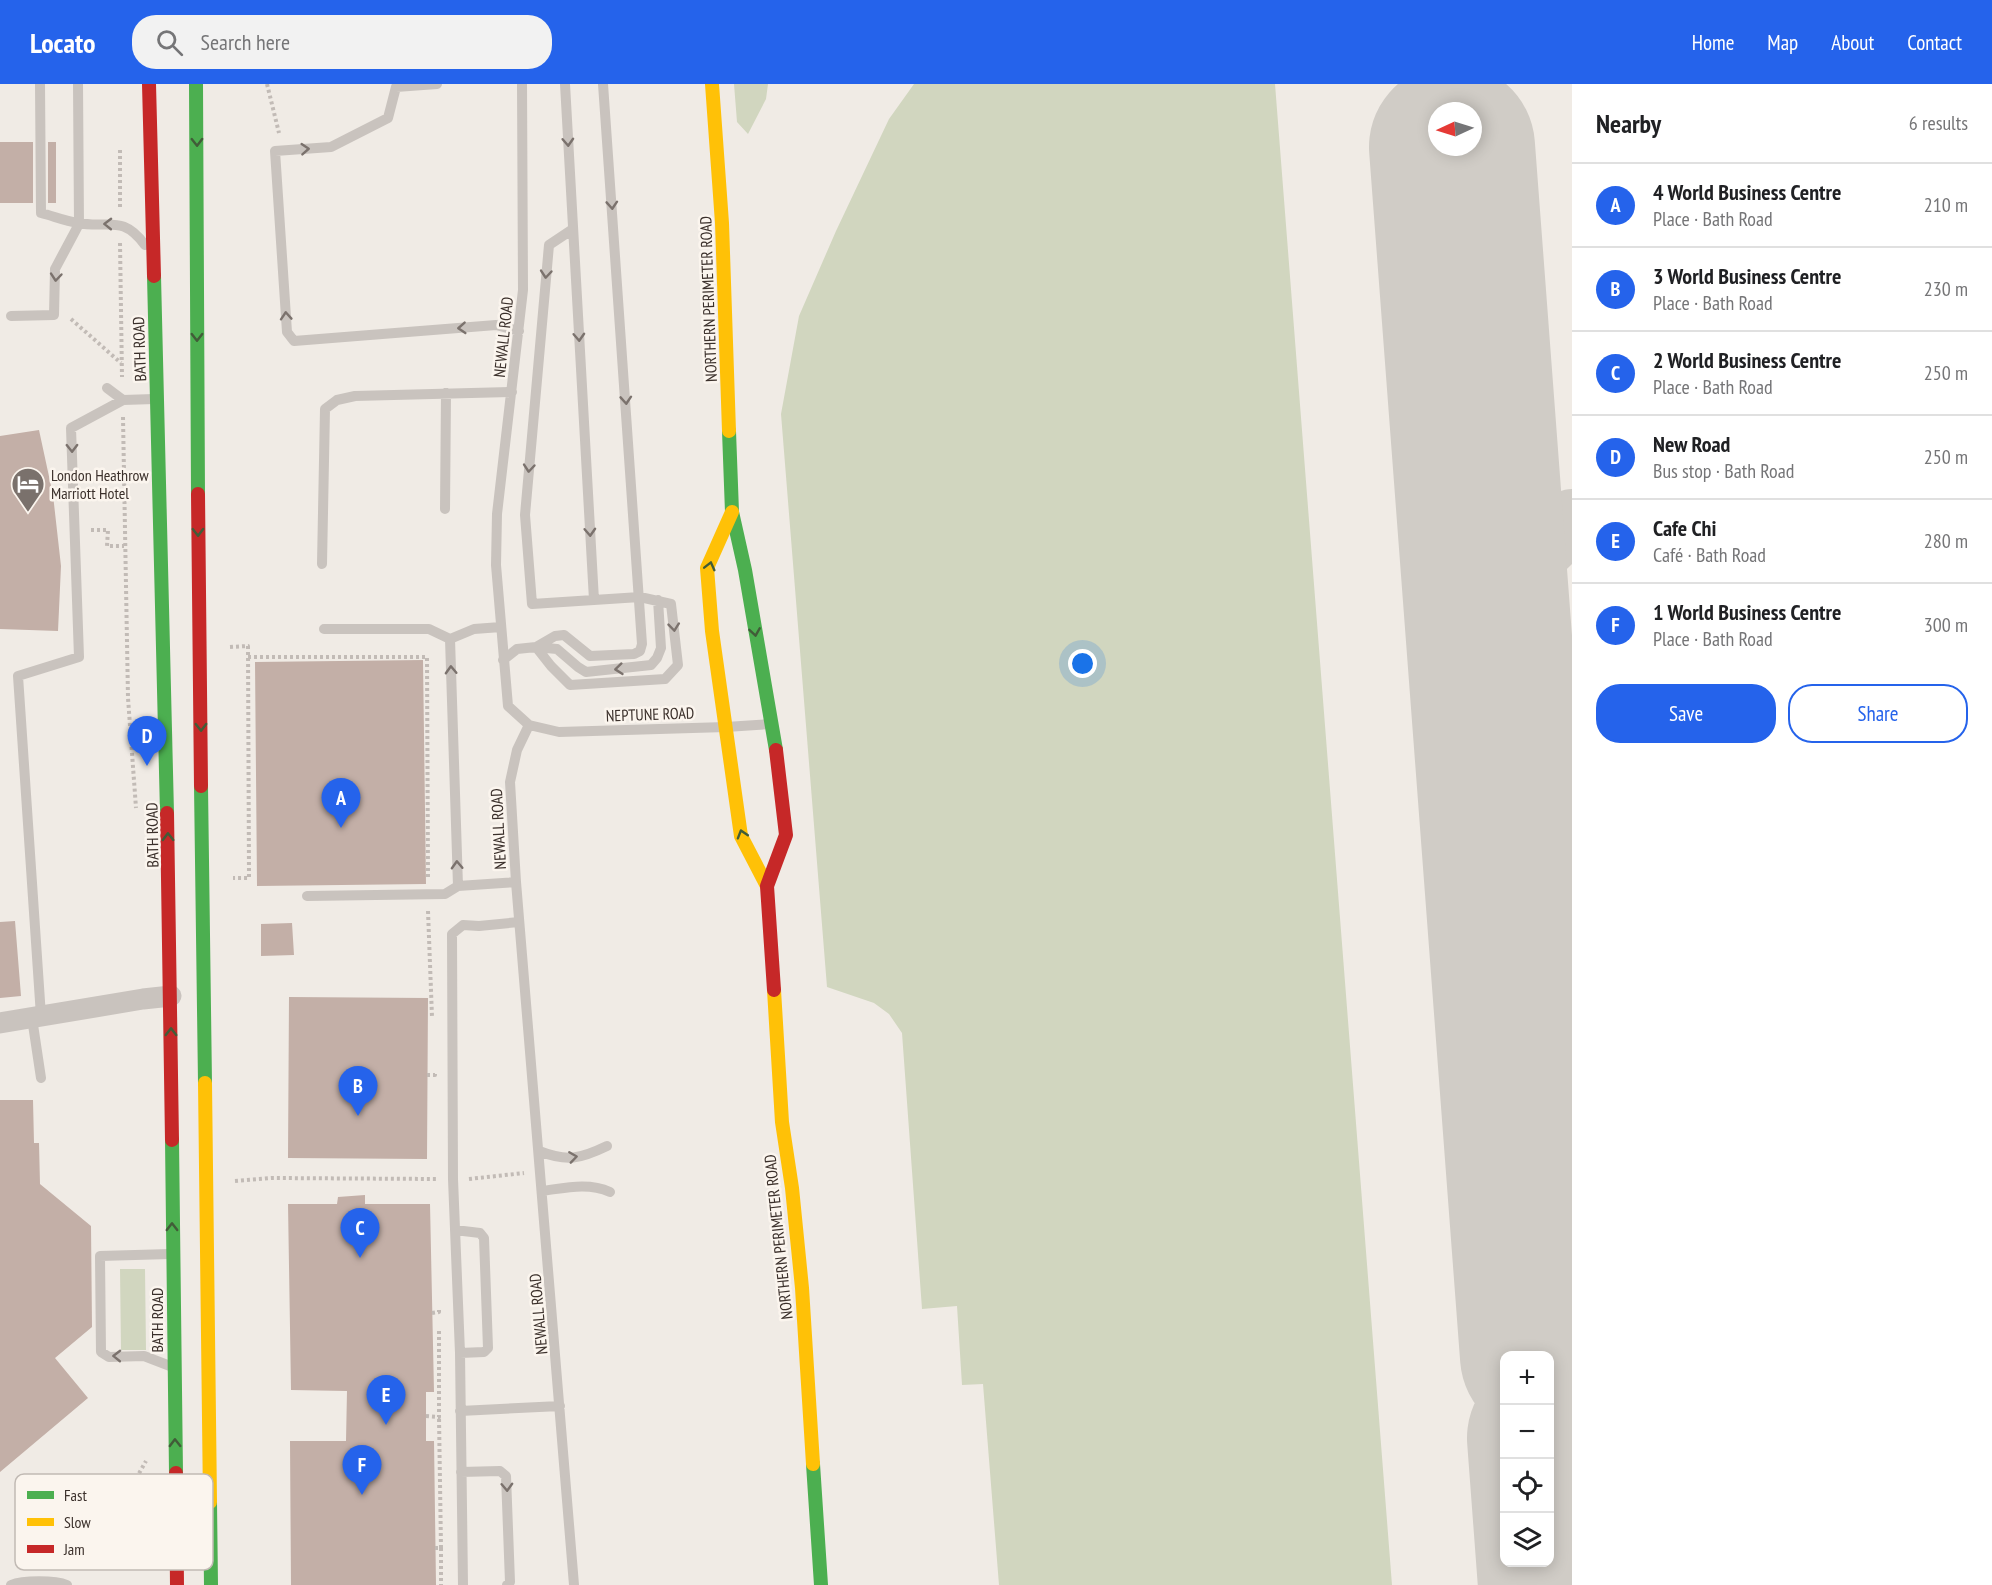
<!DOCTYPE html>
<html lang="en">
<head>
<meta charset="utf-8">
<style>
  body { margin:0; font-family:"PT Sans Narrow",sans-serif; background:#f2f2f2; color:#202124 }
  .controls { position:absolute; right:18px; bottom:18px; display:grid; overflow:hidden; border-radius:12px; box-shadow:0 3px 15px #0003 }
  .controls button { width:54px; height:54px; display:grid; place-items:center; padding:0; border:0; border-bottom:2px solid #e0e0e0; background:#fff; color:#202124; font:30px sans-serif }
  .compass { position:absolute; left:1428px; top:18px; width:54px; height:54px; border-radius:50%; background:#fff; box-shadow:0 3px 15px #0003; rotate:266deg }
  .you { position:absolute; left:1083px; top:580px; width:21px; height:21px; margin:-15px; border:4px solid #fff; border-radius:50%; background:#1a73e8; box-shadow:0 0 0 9px #1a73e833 }
  .badge { display:grid; place-items:center; width:39px; height:39px; border-radius:50%; background:#2563eb; color:#fff; font-size:20px; font-weight:700 }
  .pin { position:absolute; translate:-50% -50px; filter:drop-shadow(0 2px 3px #0008) }
  .pin::after { content:''; position:absolute; top:32px; width:21px; height:18px; background:inherit; clip-path:polygon(0 0,100% 0,50% 100%) }
  .list { margin:0; padding:0; list-style:none }
  h2 { display:flex; justify-content:space-between; align-items:center; height:78px; margin:0; padding:0 24px; font-size:26px }
  h2 small { font-size:20px; font-weight:400; color:#757577 }
  .list li { display:grid; grid-template-columns:39px 1fr auto; gap:18px; align-items:center; box-sizing:border-box; height:84px; padding:0 24px; border-top:2px solid #e0e0e0 }
  .list b { display:block; font-size:22px; white-space:nowrap }
  .list p { margin:0; font-size:20px; white-space:nowrap; color:#757577 }
  .list em { font-size:20px; font-style:normal; color:#757577 }
  .actions { display:flex; gap:12px; padding:18px 24px }
  .actions a { flex:1; padding:14px 0; border:2px solid #2563eb; border-radius:24px; text-align:center; font-size:21px; color:#2563eb }
  .actions .main { background:#2563eb; color:#fff }
  .icon { flex:none; width:33px; height:33px; fill:none; stroke:currentColor; stroke-width:2; stroke-linecap:round; stroke-linejoin:round }
  .map { position:relative; flex:none; width:1572px; height:1501px; overflow:hidden }
  header { display:flex; align-items:center; gap:36px; box-sizing:border-box; height:84px; padding:0 30px; background:#2563eb; color:#fff }
  header strong { font-size:28px }
  nav { display:flex; gap:33px; margin-inline-start:auto; font-size:21px }
  .search { width:420px; height:54px; background:#f2f2f2; display:flex; align-items:center; gap:15px; box-sizing:border-box; padding:0 21px; border-radius:24px; color:#757577; font-size:22px }
  main { display:flex }
  aside { flex:1; background:#fff }
  .map>svg:first-child { display:block }
</style>
</head>
<body>
<header>
<strong>Locato</strong>
<div class="search"><svg class="icon" aria-label="search" viewBox="0 0 24 24"><circle cx="10" cy="10" r="6"/><path d="M15 15l6 6"/></svg>Search here</div>
<nav><a>Home</a><a>Map</a><a>About</a><a>Contact</a></nav>
</header>
<main>
<div class="map">
<svg width="1572" height="1501" viewBox="0 0 1572 1501">
  <rect width="100%" height="100%" fill="#f0ebe5"/>
  <path fill="#d1d6bf" d="M734,0h34l-2,15 -18,35 -11,-12z
    M914,0h361l117,1501h-393l-16,-201 -21,1 -5,-79 -35,3 -20,-276 -13,-19 -15,-11 -47,-16 -46,-573 18,-98 37,-85 53,-112z
    M120,1185h25l1,81h-25z"/>
  <g fill="none" stroke-linecap="round" stroke-linejoin="round">
    <path stroke="#d0ccc6" stroke-width="66" d="M1491,574c13,-61 28,-99 81,-136"/>
    <path stroke="#d0ccc6" stroke-width="166" d="M1452,63l91,1209
      M1550,1354l11,147"/>
  </g>
  <path fill="#c3afa7" d="M0,58h33v61h-33z
    M48,58h8v61h-8z
    M39,346l14,65 8,71 -3,65 -58,-2v-193z
    M423,576l3,224 -169,2 -2,-224z
    M15,837l6,75 -21,2v-76z
    M292,839l2,32 -33,1v-32z
    M289,913l139,1 -1,161 -139,-1z
    M0,1016h33l1,43h5l1,41 51,42 1,101 -37,31 33,40 -88,74z
    M365,1111v9h65l4,188h-8v49h8l2,144h-145l-1,-144h56l1,-50 -56,-1 -3,-186h49l1,-7z"/>
  <g fill="none" stroke-linecap="round" stroke-linejoin="round">
    <path stroke="#c2bbb6" stroke-width="4" stroke-dasharray="3 3" stroke-linecap="butt" d="M267,0l12,49
      M120,66v59
      M120,159l2,134
      M71,235l50,44
      M123,333l5,281 8,110
      M91,446h17l-1,16h17
      M230,563l18,-1 1,232h-16
      M248,573h179l1,222
      M428,827l4,106
      M427,991h8v-2
      M469,1095l55,-6
      M235,1097l37,-3 165,1
      M432,1229l7,-1v-2
      M426,1332l13,1v-86
      M435,1464h6l-2,-131
      M441,1464v37
      M92,1473l54,-96"/>
    <path stroke="#c9c3be" stroke-width="10" d="M40,0l1,129c12,3 24,8 37,10 31,6 44,-9 67,22
      M437,0l-41,3 -8,31 -57,29 -56,4 12,181 7,9 202,-16 23,6
      M522,0l1,206 -26,224 -1,51 12,141 21,19 -12,25 -7,32 6,100 58,703
      M565,0l29,516
      M11,232l43,-1 1,-46 24,-45 -1,-140
      M107,304l16,12 31,-1
      M445,425l1,-116
      M322,480l3,-155 12,-9 18,-4 157,-4
      M501,543l-27,2 -24,10 8,247 58,-4
      M324,545h105l21,10
      M536,563l19,-11 9,-1 26,21 44,-2 6,-3 2,-7 -39,-560
      M536,563l21,2 21,18 8,5 65,-7 6,-7 4,-10 -3,-48
      M503,576l14,-11 19,-2 15,19 19,19 95,-6 13,-14 -7,-61 -31,-7 -108,7 -7,-89 24,-270 24,-16
      M529,641l30,7 167,-5 45,-3
      M307,812l138,-2 13,-8
      M41,932l-23,-340 61,-19 -8,-229 52,-28
      M32,934l9,60
      M539,1067c28,11 41,8 68,-5
      M542,1107c23,-3 46,-9 68,1
      M455,1146l25,3 4,5 4,110 -4,4 -24,1
      M170,1282l-26,-10 -35,1 -8,-5 -1,-96 70,-2
      M460,1327l100,-5
      M461,1388l39,-1 6,5 4,106 -3,3
      M11,1501c12,-5 44,-5 56,0
      M463,1501l-3,-232 -7,-174 -1,-245 11,-9 16,1 40,-4"/>
    <path stroke="#c9c3be" stroke-width="21" d="M0,939l143,-24 28,-3"/>
    <path stroke="#4caf50" stroke-width="14" d="M196,0l2,410
      M154,192l13,537
      M729,347l3,81 13,58 31,180
      M201,702l4,297
      M172,1056l4,333
      M813,1380l8,121
      M210,1418l1,83"/>
    <path stroke="#ffc107" stroke-width="14" d="M712,0l10,139 7,208
      M732,428l-25,56 5,63 29,205 26,50
      M774,906l8,132 10,66 10,100 11,176
      M205,999l5,419"/>
    <path stroke="#c62828" stroke-width="14" d="M149,0l5,192
      M198,410l3,292
      M167,729l5,327
      M774,906l-7,-104 19,-51 -10,-85
      M176,1389l1,112"/>
  </g>
  <defs><path id="oneway-chevron" d="M-2-3.5L2.5 0L-2 3.5" fill="none" stroke-width="1.6" stroke-linecap="round" stroke-linejoin="round" transform="scale(1.5)"/></defs>
  <g stroke="#415c38">
    <use href="#oneway-chevron" transform="translate(197 58) rotate(89)"/>
    <use href="#oneway-chevron" transform="translate(197 253) rotate(90)"/>
    <use href="#oneway-chevron" transform="translate(198 448) rotate(89)"/>
    <use href="#oneway-chevron" transform="translate(710 482) rotate(-76)"/>
    <use href="#oneway-chevron" transform="translate(755 548) rotate(81)"/>
    <use href="#oneway-chevron" transform="translate(201 643) rotate(89)"/>
    <use href="#oneway-chevron" transform="translate(742 750) rotate(-107)"/>
    <use href="#oneway-chevron" transform="translate(168 753) rotate(-91)"/>
    <use href="#oneway-chevron" transform="translate(171 948) rotate(-90)"/>
    <use href="#oneway-chevron" transform="translate(172 1143) rotate(-90)"/>
    <use href="#oneway-chevron" transform="translate(175 1359) rotate(-91)"/>
  </g>
  <g stroke="#7b726d">
    <use href="#oneway-chevron" transform="translate(568 58) rotate(87)"/>
    <use href="#oneway-chevron" transform="translate(305 65) rotate(-4)"/>
    <use href="#oneway-chevron" transform="translate(612 121) rotate(86)"/>
    <use href="#oneway-chevron" transform="translate(108 140) rotate(-179)"/>
    <use href="#oneway-chevron" transform="translate(546 190) rotate(95)"/>
    <use href="#oneway-chevron" transform="translate(56 193) rotate(95)"/>
    <use href="#oneway-chevron" transform="translate(286 232) rotate(-94)"/>
    <use href="#oneway-chevron" transform="translate(462 244) rotate(176)"/>
    <use href="#oneway-chevron" transform="translate(579 253) rotate(87)"/>
    <use href="#oneway-chevron" transform="translate(626 316) rotate(86)"/>
    <use href="#oneway-chevron" transform="translate(72 364) rotate(89)"/>
    <use href="#oneway-chevron" transform="translate(529 384) rotate(95)"/>
    <use href="#oneway-chevron" transform="translate(590 448) rotate(87)"/>
    <use href="#oneway-chevron" transform="translate(674 543) rotate(84)"/>
    <use href="#oneway-chevron" transform="translate(619 585) rotate(174)"/>
    <use href="#oneway-chevron" transform="translate(451 586) rotate(-92)"/>
    <use href="#oneway-chevron" transform="translate(457 781) rotate(-92)"/>
    <use href="#oneway-chevron" transform="translate(573 1073) rotate(-8)"/>
    <use href="#oneway-chevron" transform="translate(117 1272) rotate(-179)"/>
    <use href="#oneway-chevron" transform="translate(507 1403) rotate(88)"/>
  </g>
  <defs>
    <g id="hotel-pin" transform="scale(1.725)"><path d="M0 17L-7.5 6A9.5 9.5 0 1 1 7.5 6Z" fill="#7a716c" stroke="#fbf5ee"/><path d="M-6-4.5h1.5V1H6V5H4.5V3h-9V5H-6ZM-4 0a1.8 1.8 0 1 1 3.6 0ZM.5 0V-2.5h3Q6-2.5 6 0Z" fill="#fff"/></g>
  </defs>
  <g fill-rule="evenodd">
    <use href="#hotel-pin" x="28" y="400"/>
  </g>
  <g text-anchor="middle" stroke-width="5" stroke-linejoin="round" paint-order="stroke">
    <g font-size="16" fill="#3b302b" stroke="#fbf5ee">
      <text transform="translate(708 215) rotate(-92)" y="6">NORTHERN PERIMETER ROAD</text>
      <text transform="translate(503 253) rotate(-84)" y="6">NEWALL ROAD</text>
      <text transform="translate(139 265) rotate(-92)" y="6">BATH ROAD</text>
      <text transform="translate(650 630) rotate(-2)" y="6">NEPTUNE ROAD</text>
      <text transform="translate(498 745) rotate(-93)" y="6">NEWALL ROAD</text>
      <text transform="translate(152 751) rotate(-91)" y="6">BATH ROAD</text>
      <text transform="translate(778 1153) rotate(-96)" y="6">NORTHERN PERIMETER ROAD</text>
      <text transform="translate(538 1230) rotate(-95)" y="6">NEWALL ROAD</text>
      <text transform="translate(157 1236) rotate(-90)" y="6">BATH ROAD</text>
    </g>
    <g font-size="16" fill="#3b302b" stroke="#fbf5ee" text-anchor="start">
      <text x="51" y="397">London Heathrow<tspan x="51" dy="18">Marriott Hotel</tspan></text>
    </g>
  </g>
  <rect x="15" y="1390" width="198" height="96" rx="9" fill="#fbf5ee" stroke="#c1bab4" stroke-width="1.5"/>
  <rect x="27" y="1407" width="27" height="8" fill="#4caf50"/>
  <rect x="27" y="1434" width="27" height="8" fill="#ffc107"/>
  <rect x="27" y="1461" width="27" height="8" fill="#c62828"/>
  <g font-size="16" fill="#3b302b">
    <text x="64" y="1417">Fast</text>
    <text x="64" y="1444">Slow</text>
    <text x="64" y="1471">Jam</text>
  </g>
</svg>
<div class="controls">
<button>+</button>
<button>−</button>
<button><svg class="icon" aria-label="locate" viewBox="0 0 24 24"><circle cx="12" cy="12" r="6"/><path d="M12 2v4M12 18v4M2 12h4M18 12h4"/></svg></button>
<button><svg class="icon" aria-label="layers" viewBox="0 0 24 24"><path d="M12 4l9 5-9 5-9-5zM3 14l9 5 9-5"/></svg></button>
</div>
<svg class="compass" viewBox="-18 -18 36 36"><path d="M0-13l5 13h-10z" fill="#e53935"/><path d="M0 13l5-13h-10z" fill="#757577"/></svg>
<div class="you"></div>
<div class="pin badge" style="left:341px;top:744px">A</div>
<div class="pin badge" style="left:358px;top:1032px">B</div>
<div class="pin badge" style="left:360px;top:1174px">C</div>
<div class="pin badge" style="left:147px;top:682px">D</div>
<div class="pin badge" style="left:386px;top:1341px">E</div>
<div class="pin badge" style="left:362px;top:1411px">F</div>
</div>
<aside>
<h2>Nearby<small>6 results</small></h2>
<ul class="list">
<li><span class="badge">A</span><div><b>4 World Business Centre</b><p>Place · Bath Road</p></div><em>210 m</em></li>
<li><span class="badge">B</span><div><b>3 World Business Centre</b><p>Place · Bath Road</p></div><em>230 m</em></li>
<li><span class="badge">C</span><div><b>2 World Business Centre</b><p>Place · Bath Road</p></div><em>250 m</em></li>
<li><span class="badge">D</span><div><b>New Road</b><p>Bus stop · Bath Road</p></div><em>250 m</em></li>
<li><span class="badge">E</span><div><b>Cafe Chi</b><p>Café · Bath Road</p></div><em>280 m</em></li>
<li><span class="badge">F</span><div><b>1 World Business Centre</b><p>Place · Bath Road</p></div><em>300 m</em></li>
</ul>
<div class="actions"><a class="main">Save</a><a>Share</a></div>
</aside>
</main>
</body>
</html>
